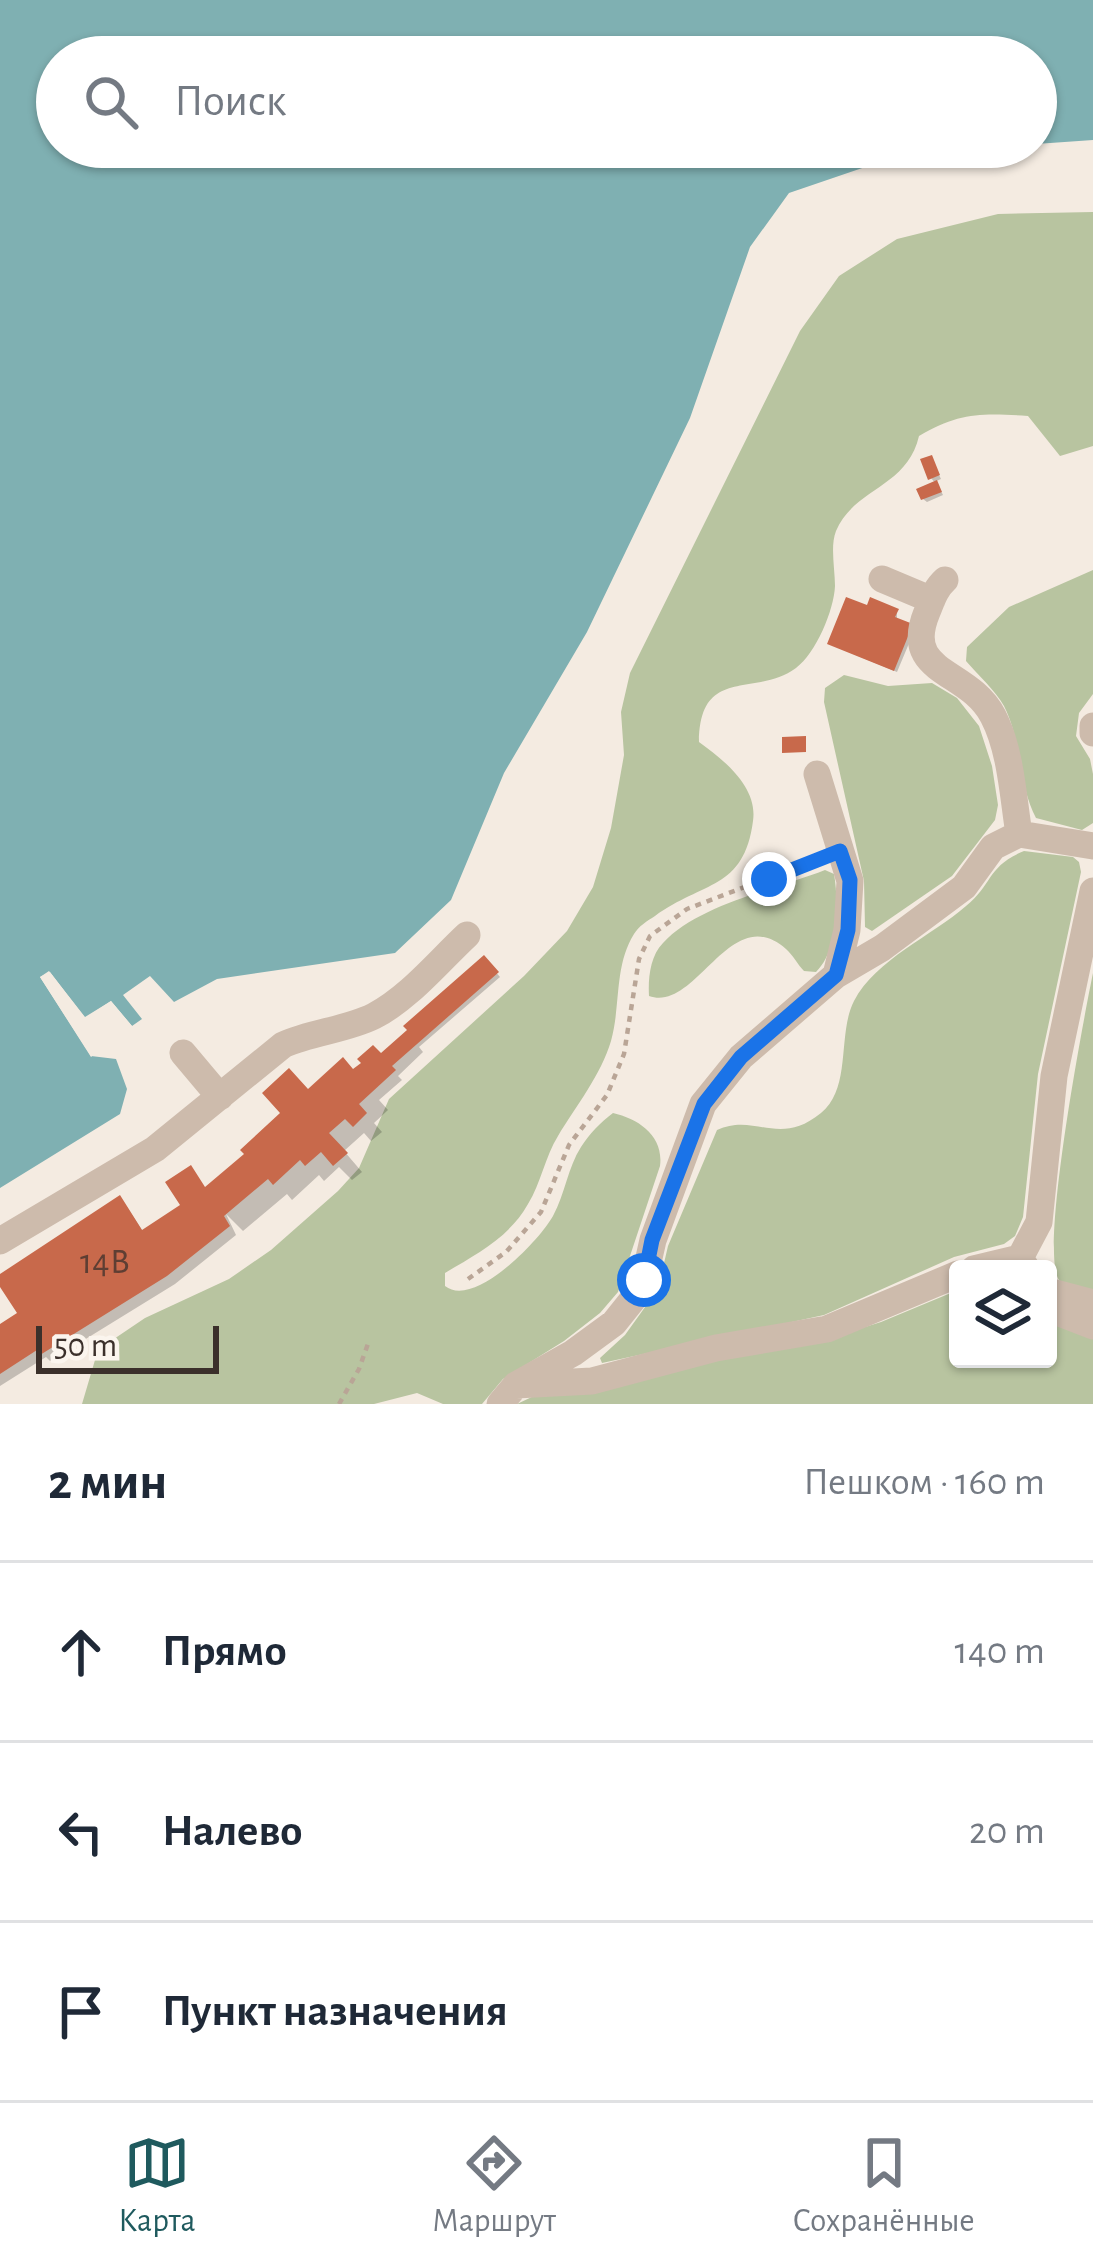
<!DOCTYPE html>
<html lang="ru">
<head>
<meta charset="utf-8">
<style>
  body { margin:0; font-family:"Alegreya Sans",sans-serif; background:#f6f6f7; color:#1f2937 }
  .controls { position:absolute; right:36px; bottom:36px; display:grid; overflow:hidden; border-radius:12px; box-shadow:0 3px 9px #0004 }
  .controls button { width:108px; height:108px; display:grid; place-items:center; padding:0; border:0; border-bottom:3px solid #e0e1e3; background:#fff; color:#1f2937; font:60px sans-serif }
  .scale { position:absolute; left:36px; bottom:30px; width:183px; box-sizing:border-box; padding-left:12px; border:6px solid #3b302b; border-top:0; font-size:33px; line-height:42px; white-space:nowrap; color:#3b302b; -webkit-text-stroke:9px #fbf5ee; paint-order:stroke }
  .stop { position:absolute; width:36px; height:36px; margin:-27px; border:9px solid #1a73e8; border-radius:50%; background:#fff }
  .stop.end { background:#1a73e8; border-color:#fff; box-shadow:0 3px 12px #0008 }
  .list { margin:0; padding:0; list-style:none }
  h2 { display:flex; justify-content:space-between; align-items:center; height:156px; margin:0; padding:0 48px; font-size:51px }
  h2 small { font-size:39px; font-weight:400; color:#747a83 }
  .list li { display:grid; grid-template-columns:78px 1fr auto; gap:36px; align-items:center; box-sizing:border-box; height:180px; padding:0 48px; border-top:3px solid #e0e1e3 }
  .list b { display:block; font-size:45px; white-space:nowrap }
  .list em { font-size:39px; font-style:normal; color:#747a83 }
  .icon { flex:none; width:66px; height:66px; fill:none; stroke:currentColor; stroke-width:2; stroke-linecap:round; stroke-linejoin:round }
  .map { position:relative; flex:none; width:1093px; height:1404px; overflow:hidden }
  .search { position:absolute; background:#fff; box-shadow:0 3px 9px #0004; left:36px; right:36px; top:36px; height:132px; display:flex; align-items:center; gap:30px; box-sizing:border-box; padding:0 42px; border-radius:66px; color:#747a83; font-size:45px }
  .sheet { height:696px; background:#fff }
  nav { display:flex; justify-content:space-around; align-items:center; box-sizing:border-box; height:168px; border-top:3px solid #e0e1e3; background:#fff; font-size:33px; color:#747a83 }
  nav a { display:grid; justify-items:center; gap:6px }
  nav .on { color:#1f5a5e }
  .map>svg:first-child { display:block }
</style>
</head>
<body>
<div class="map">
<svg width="1093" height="1404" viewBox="0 0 1093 1404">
  <rect width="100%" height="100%" fill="#f4ebe1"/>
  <path fill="#b8c4a0" d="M1093,212v234l-33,10 -32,-40c-45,-3 -69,-4 -109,20 -12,52 -64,51 -83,95 -6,15 -1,38 -1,55 -1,24 -19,67 -39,82 -41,30 -96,-3 -97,74 25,18 59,45 54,79 -9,69 -50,60 -98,95 -8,5 -16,10 -21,18 -20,32 -13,71 -23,107 -10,34 -35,65 -53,95 -13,21 -17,47 -30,68 -19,34 -52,50 -83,69v13c29,23 94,-45 108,-70 12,-22 15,-49 28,-69 9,-14 19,-24 32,-34 26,6 51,23 47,53l-42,126 -18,21 -36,28 -61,38 -21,25h-39l-26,-11 -43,11h-292l13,-44 13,-17 37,-25 84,-39 42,-29 67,-59 21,-23 30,-69 135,-123 43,-45 26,-44 18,-59 13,-73 -3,-43 9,-39 170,-342 39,-55 58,-37 101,-25z
    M1093,570v124l-14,19 -3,23 14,23 3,15v49l-11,7 -46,-12c-18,-34 -14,-77 -32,-112 -9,-16 -26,-31 -38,-45l1,-14 42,-40z
    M844,675l44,11 44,-3 25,15 22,28 13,40 6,39 -3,15 -43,56 -80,55 -7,-4 -1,-46 -40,-179 1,-14z
    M1024,851l49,6 6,5 2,10 -43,202 -15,143 -8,19 -11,8 -50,13 -130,58 -222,48 -2,-5 25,-23 33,-46 10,-43 49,-116c38,-18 61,18 104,-17 31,-25 16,-79 33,-112 22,-42 78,-65 112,-95 27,-22 21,-40 58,-55z
    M825,870l9,4c5,28 4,77 -18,98l-12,-1c-6,-6 -11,-16 -18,-22 -56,-49 -89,64 -137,47 -1,-17 1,-40 14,-53 36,-39 114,-54 162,-73z
    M1093,973v323c-10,-3 -27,-6 -34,-16 -20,-28 25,-263 34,-307z
    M958,1290v69h90v-45l45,21v69h-576l19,-9 294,-57 51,-16z"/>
  <path fill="#7fb0b2" d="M0,0h1093v140l-57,4v-87h-979v90h929l-112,17 -85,29 -39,54 -60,171 -103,214 -83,141 -53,127 -56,53 -178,26 -43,23 -24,-26 -27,19 19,24 -10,7 -21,-25 -26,17 -35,-46 -10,5 51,79 25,3 11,30 -7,25 -120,74z"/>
  <path fill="#f4ebe1" d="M49,971l36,46 26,-16 21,25 -4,3 -18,-20 -28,14 -34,-43 47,71h3l-7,6 -51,-80z"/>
  <path fill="#0003" d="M931,458l10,21 -7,3 5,5 4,8 -16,7 -4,-3 13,-15 -5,-6z
    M897,611v10l18,8 -18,43 -63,-26z
    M487,962l13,15 -81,70 4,5 -25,24 4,4 -23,20 9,10 -14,13 8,9 -11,9 -7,-8 -20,18 18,21 -10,8 -13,-13 -15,14 -5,-6 -27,25 -5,-6 -44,37 -17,-17 10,21 -61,49 -125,77 -4,-4 -46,29v-58l21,-14 -21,-36 127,-71 17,26 63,-43 102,-97 72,-36z"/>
  <path fill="#c8694b" d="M932,455l8,20 -12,5 -8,-21z
    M937,480l5,12 -21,8 -5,-11z
    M846,597l21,8 3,-8 29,12 -4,8 18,7 -19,47 -67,-27z
    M806,736v16l-24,1v-16z
    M484,955l15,17 -107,94 4,4 -37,34 8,9 -14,14 -8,-8 -16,14 19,20 -15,13 -12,-14 -16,14 -5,-6 -27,25 -5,-6 -44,37 6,10 -63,50 -127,79 -3,-5 -37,24v-50l17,-11 -17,-26v-13l120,-79 22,35 38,-25 -15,-23 26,-17 14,22 39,-33 -4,-4 40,-37 -18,-20 27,-25 19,21 35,-32 10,12 8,-6 -4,-4 16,-14 8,8 26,-23 -4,-4z"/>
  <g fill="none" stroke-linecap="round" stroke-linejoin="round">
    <path stroke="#b9a596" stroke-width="4.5" stroke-dasharray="6 6" stroke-linecap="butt" d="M468,1279l38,-27 35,-40 28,-67 38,-50 17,-41 15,-95 11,-23 37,-27 131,-50
      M339,1404l20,-35 10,-28"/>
    <path stroke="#cdbbac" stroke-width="27" d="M882,579l50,21
      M945,580c-10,9 -13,20 -18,32 -26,63 41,56 66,104 18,34 20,81 26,118
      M1093,726v7
      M817,774l33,107 -3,49 -11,45
      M183,1053l37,44
      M0,1241l155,-92 128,-104c29,-13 63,-15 91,-29 35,-18 65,-55 93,-81
      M1020,1258l19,-36 15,-146 39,-185
      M974,1269l46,-11 7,11
      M1048,1291l45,12
      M1048,1301l14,13 31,12
      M516,1385l57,-32 41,-30 20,-25 10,-18 9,-40 50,-136 38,-47 95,-82 46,-27 82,-61 29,-40 26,-13 74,12
      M500,1404l16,-19 76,-4 124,-33 111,-19 131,-55"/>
  </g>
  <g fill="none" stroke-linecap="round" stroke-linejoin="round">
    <path stroke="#1a73e8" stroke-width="15" d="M644,1280l8,-40 52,-136 37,-47 95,-82 12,-45 2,-50 -10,-29 -71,28"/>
  </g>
  <g text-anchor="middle" stroke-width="9" stroke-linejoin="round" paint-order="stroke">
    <g font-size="36" fill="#5e3e33">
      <text x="105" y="1273">14В</text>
    </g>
  </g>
</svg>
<div class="controls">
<button><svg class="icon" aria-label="layers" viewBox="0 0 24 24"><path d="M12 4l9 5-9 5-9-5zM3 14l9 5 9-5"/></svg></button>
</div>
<div class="scale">50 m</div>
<div class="stop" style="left:644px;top:1280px"></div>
<div class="stop end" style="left:769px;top:879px"></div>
<div class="search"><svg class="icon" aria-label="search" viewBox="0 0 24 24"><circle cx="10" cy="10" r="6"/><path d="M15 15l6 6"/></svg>Поиск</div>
</div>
<section class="sheet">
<h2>2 мин<small>Пешком · 160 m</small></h2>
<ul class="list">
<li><svg class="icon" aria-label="ahead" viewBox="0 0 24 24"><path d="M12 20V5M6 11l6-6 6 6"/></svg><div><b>Прямо</b></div><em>140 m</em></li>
<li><svg class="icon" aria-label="left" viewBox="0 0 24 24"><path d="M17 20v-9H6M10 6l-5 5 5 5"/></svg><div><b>Налево</b></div><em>20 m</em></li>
<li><svg class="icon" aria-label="arrive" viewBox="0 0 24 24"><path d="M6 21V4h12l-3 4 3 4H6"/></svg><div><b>Пункт назначения</b></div></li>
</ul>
</section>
<nav>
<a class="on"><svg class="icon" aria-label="map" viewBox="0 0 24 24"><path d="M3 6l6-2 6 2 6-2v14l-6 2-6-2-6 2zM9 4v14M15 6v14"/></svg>Карта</a>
<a><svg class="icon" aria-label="directions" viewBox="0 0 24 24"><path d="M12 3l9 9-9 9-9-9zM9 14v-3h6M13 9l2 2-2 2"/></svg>Маршрут</a>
<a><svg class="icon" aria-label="saved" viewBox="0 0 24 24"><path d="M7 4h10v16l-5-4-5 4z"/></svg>Сохранённые</a>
</nav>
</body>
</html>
